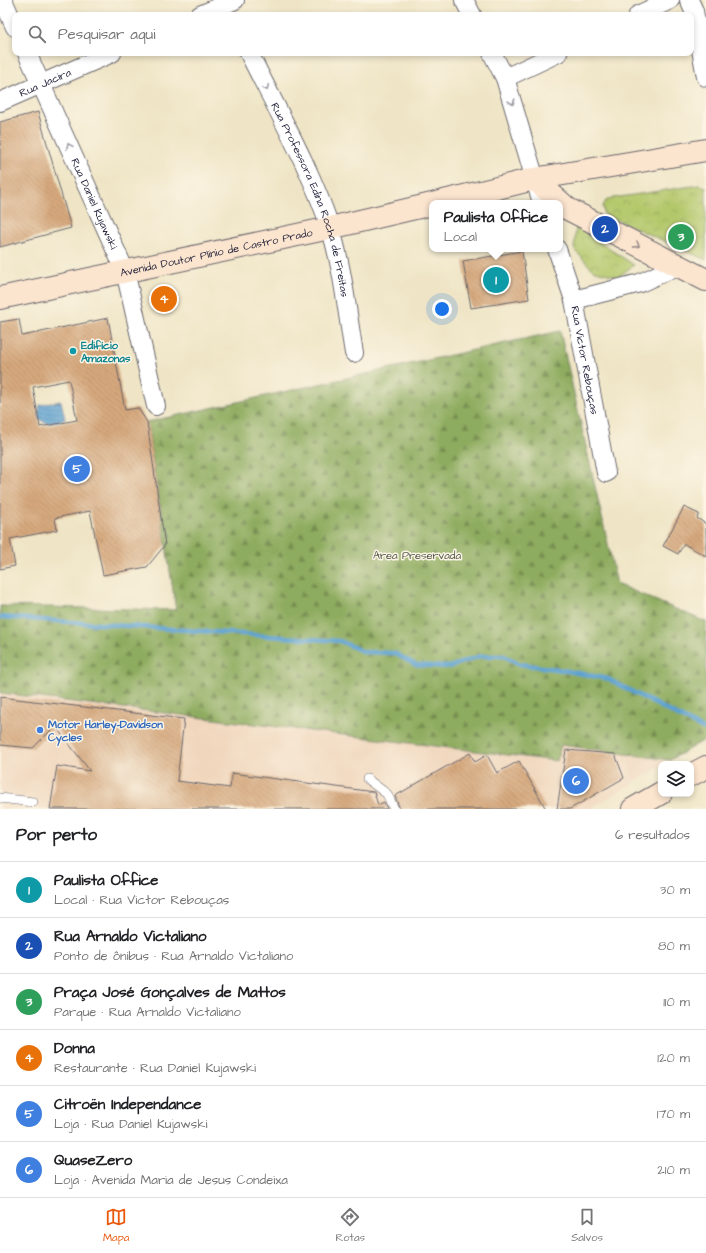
<!DOCTYPE html>
<html lang="pt">
<head>
<meta charset="utf-8">
<style>
  body { margin:0; font-family:"Architects Daughter",sans-serif; background:#f6f6f6; color:#202124 }
  .controls { position:absolute; right:12px; bottom:12px; display:grid; overflow:hidden; border-radius:8px; box-shadow:0 2px 6px #0003 }
  .controls button { width:36px; height:36px; display:grid; place-items:center; padding:0; border:0; border-bottom:1px solid #e0e0e0; background:#fff; color:#202124; font:20px sans-serif }
  .you { position:absolute; left:442px; top:309px; width:14px; height:14px; margin:-10px; border:3px solid #fff; border-radius:50%; background:#1a73e8; box-shadow:0 0 0 6px #1a73e833 }
  .badge { display:grid; place-items:center; width:26px; height:26px; border-radius:50%; background:#ea580c; color:#fff; font-size:13px; font-weight:700 }
  .pin { position:absolute; translate:-50% -50%; border:2px solid #fff; box-shadow:0 1px 4px #0006 }
  .popup { position:absolute; left:429px; top:200px; width:134px; height:52px; box-sizing:border-box; display:grid; place-content:center; border-radius:8px; background:#fff; filter:drop-shadow(0 1px 3px #0005); font-size:13px; white-space:nowrap; color:#757577 }
  .popup b { font-size:15px; color:#202124 }
  .popup::after { content:''; position:absolute; left:50%; top:100%; margin-left:-8px; border:8px solid transparent; border-top-color:#fff }
  .list { margin:0; padding:0; list-style:none }
  h2 { display:flex; justify-content:space-between; align-items:center; height:52px; margin:0; padding:0 16px; font-size:17px }
  h2 small { font-size:13px; font-weight:400; color:#757577 }
  .list li { display:grid; grid-template-columns:26px 1fr auto; gap:12px; align-items:center; box-sizing:border-box; height:56px; padding:0 16px; border-top:1px solid #e0e0e0 }
  .list b { display:block; font-size:15px; white-space:nowrap }
  .list p { margin:0; font-size:13px; white-space:nowrap; color:#757577 }
  .list em { font-size:13px; font-style:normal; color:#757577 }
  .icon { flex:none; width:22px; height:22px; fill:none; stroke:currentColor; stroke-width:2; stroke-linecap:round; stroke-linejoin:round }
  .map { position:relative; flex:none; width:706px; height:809px; overflow:hidden }
  .search { position:absolute; background:#fff; box-shadow:0 2px 6px #0003; left:12px; right:12px; top:12px; height:44px; display:flex; align-items:center; gap:10px; box-sizing:border-box; padding:0 14px; border-radius:8px; color:#757577; font-size:15px }
  .sheet { height:388px; background:#fff }
  nav { display:flex; justify-content:space-around; align-items:center; box-sizing:border-box; height:56px; border-top:1px solid #e0e0e0; background:#fff; font-size:11px; color:#757577 }
  nav a { display:grid; justify-items:center; gap:2px }
  nav .on { color:#ea580c }
  .map>svg:first-child { display:block }
</style>
</head>
<body>
<div class="map">
<svg width="706" height="809" viewBox="0 0 706 809">
  <defs>
    <pattern id="forest-firs" width="22" height="20" patternUnits="userSpaceOnUse"><rect width="22" height="20" fill="#8eac5f"/><path d="M5 1l3.5 6h-7zM16 11l3.5 6h-7z" fill="#748c50"/></pattern>
    <pattern id="park-crowns" width="20" height="18" patternUnits="userSpaceOnUse"><rect width="20" height="18" fill="#b3c86b"/><path d="M2 6a3 3 0 1 1 6 0M12 15a3 3 0 1 1 6 0" fill="none" stroke="#9aac5e"/></pattern>
    <pattern id="water-rules" width="6" height="5" patternUnits="userSpaceOnUse"><rect width="6" height="5" fill="#5ca1d1"/><path d="M0 2.5h6" fill="none" stroke="#4c83ab"/></pattern>
    <pattern id="building-back-hatch" width="6" height="6" patternUnits="userSpaceOnUse"><rect width="6" height="6" fill="#d6a87d"/><path d="M-1 5l2 2M0 0l6 6M5-1l2 2" fill="none" stroke="#b7906d"/></pattern>
  </defs>
  <rect width="100%" height="100%" fill="#fcf5e5"/>
  <filter id="ink" filterUnits="userSpaceOnUse"><feTurbulence type="fractalNoise" baseFrequency=".025" numOctaves="2"/><feDisplacementMap in="SourceGraphic" scale="8" xChannelSelector="R" yChannelSelector="G"/><feConvolveMatrix kernelMatrix="1 2 1 2 8 2 1 2 1" color-interpolation-filters="sRGB"/></filter>
  <filter id="wash" filterUnits="userSpaceOnUse"><feTurbulence type="fractalNoise" baseFrequency=".012" numOctaves="4" result="noise"/><feDisplacementMap in="SourceGraphic" scale="16" xChannelSelector="R" yChannelSelector="G"/><feGaussianBlur stdDeviation="0.9" result="paint"/><feColorMatrix in="noise" values="0 0 0 0 0 0 0 0 0 0 0 0 0 0 0 0 0 1.4 0 .05"/><feComposite in="paint" operator="in"/></filter>
  <g filter="url(#wash)">
    <rect width="100%" height="100%" fill="#efe5c6"/>
    <path fill="#f0d6bc" d="M0,693l556,68 4,-16 110,15 -9,4v2l-72,43h-589z"/>
    <path fill="url(#forest-firs)" stroke="#58674d" d="M560,331l57,253 89,38v117l-36,21 -109,-15 -4,16 -557,-68v-87l176,4 -29,-188z"/>
    <path fill="url(#park-crowns)" stroke="#6a7553" d="M699,185l7,2v73l-102,-46 -1,-8 4,-7z
      M576,227l58,38 -16,12 -25,-7 -19,-21z"/>
    <path fill="url(#water-rules)" stroke="#3f6286" d="M61,401l4,18c-10,3 -19,8 -27,-2l2,-12z"/>
    <g fill="none" stroke-linecap="round" stroke-linejoin="round">
      <path stroke="#5ca1d1" stroke-width="4.5" d="M0,617l340,24 24,11 30,1 22,12 33,2 31,-11h24l16,8 43,6 45,9 95,50"/>
    </g>
    <g id="blocks">
      <path fill="url(#building-back-hatch)" fill-rule="evenodd" d="M38,112l33,116 -71,19v-125z
        M522,251l7,48 -58,9 -8,-47z
        M108,318l17,92 13,-2 9,14 18,123 -18,22 -44,8 -13,-64 -35,7 2,12 -47,9 5,27 -15,3v-247l19,-3 3,17zM69,380l8,40 -37,7 -7,-40z
        M684,507l15,7 -2,4 9,6v32l-22,-12 -6,10 -15,-8z
        M0,697l184,22 -7,62 53,7 2,-15 142,19 4,13 6,-3 3,7h-337l7,-43 33,5 -35,-45 -22,22 -33,-3z
        M566,750l49,4 9,24 -54,31h-13z
        M470,753l5,9 12,-7 10,18 22,-12 27,48h-146l-5,-13z"/>
    </g>
  </g>
  <g filter="url(#ink)">
    <use href="#blocks" fill-opacity="0" stroke="#6a666c" stroke-width="1"/>
    <g fill="none" stroke-linecap="round" stroke-linejoin="round">
      <g stroke="#6a666c" stroke-width="10">
        <path id="lane" d="M367,779l20,15 7,15
          M0,798l33,4"/>
      </g>
      <g stroke="#6a666c" stroke-width="20">
        <g id="street">
          <path d="M3,0l12,27"/>
          <path d="M464,0l8,15"/>
          <path d="M689,0l5,11 12,66"/>
          <path d="M200,15l35,-15"/>
          <path d="M638,15l32,-15"/>
          <path id="s1" d="M27,53l98,218 31,135"/>
          <path id="s2" d="M249,53c28,57 61,114 81,174 13,41 17,85 24,126"/>
          <path d="M492,53l13,25 37,125"/>
          <path d="M505,78l53,-25"/>
          <path id="s3" d="M0,102l112,-49"/>
          <path id="s4" d="M557,249l17,51 32,173"/>
          <path d="M574,300l66,-17 37,-17"/>
        </g>
      </g>
      <g stroke="#6a666c" stroke-width="24">
        <g id="secondary">
          <path d="M534,179l34,30 138,71"/>
          <path d="M436,203l98,-24 172,-29"/>
          <path id="s5" d="M0,298l330,-70 102,-24"/>
          <path d="M691,775l15,-8"/>
          <path d="M633,809l28,-16"/>
        </g>
      </g>
      <use href="#lane" stroke="#fff" stroke-width="9"/>
      <use href="#street" stroke="#fff" stroke-width="18"/>
      <use href="#secondary" stroke="#fce5cf" stroke-width="22"/>
    </g>
    <defs><path id="oneway-chevron" d="M-2-3.5L2.5 0L-2 3.5" fill="none" stroke-width="1.6" stroke-linecap="round" stroke-linejoin="round"/></defs>
    <g stroke="#9c9ca7">
      <use href="#oneway-chevron" transform="translate(266 88) rotate(64)"/>
      <use href="#oneway-chevron" transform="translate(512 102) rotate(74)"/>
      <use href="#oneway-chevron" transform="translate(69 146) rotate(-114)"/>
    </g>
    <use stroke="#9a8d8c" href="#oneway-chevron" transform="translate(637 245) rotate(28)"/>
  </g>
  <circle fill="#0f9aa8" stroke="#fcf5e5" stroke-width="1.5" cx="73" cy="351" r="4"/>
  <circle fill="#3f7fe0" stroke="#fcf5e5" stroke-width="1.5" cx="40" cy="730" r="4"/>
  <g text-anchor="middle" stroke-width="3" stroke-linejoin="round" paint-order="stroke">
    <g font-size="11" fill="#22223b" stroke="#fcf5e5">
      <text dy="4" stroke="none"><textPath href="#s3" startOffset="49">Rua Jacira</textPath></text>
      <text dy="4" stroke="none"><textPath href="#s2" startOffset="160">Rua Professora Edina Rocha de Freitas</textPath></text>
      <text dy="4" stroke="none"><textPath href="#s1" startOffset="165">Rua Daniel Kujawski</textPath></text>
      <text dy="4" stroke="none"><textPath href="#s5" startOffset="221">Avenida Doutor Plínio de Castro Prado</textPath></text>
      <text dy="4" stroke="none"><textPath href="#s4" startOffset="115">Rua Victor Rebouças</textPath></text>
    </g>
    <g font-size="11" font-weight="bold" fill="#0d838f" stroke="#fcf5e5" text-anchor="start">
      <text x="81" y="349">Edifício<tspan x="81" dy="13">Amazonas</tspan></text>
    </g>
    <g font-size="11" fill="#4e5449" stroke="#fcf5e5">
      <text x="417" y="559">Area Preservada</text>
    </g>
    <g font-size="11" font-weight="bold" fill="#366cbe" stroke="#fcf5e5" text-anchor="start">
      <text x="48" y="728">Motor Harley-Davidson<tspan x="48" dy="13">Cycles</tspan></text>
    </g>
  </g>
</svg>
<div class="controls">
<button><svg class="icon" aria-label="layers" viewBox="0 0 24 24"><path d="M12 4l9 5-9 5-9-5zM3 14l9 5 9-5"/></svg></button>
</div>
<div class="you"></div>
<div class="pin badge" style="left:496px;top:280px;background:#0f9aa8">1</div>
<div class="popup"><b>Paulista Office</b>Local</div>
<div class="pin badge" style="left:605px;top:229px;background:#1a4fb4">2</div>
<div class="pin badge" style="left:681px;top:237px;background:#2e9e5b">3</div>
<div class="pin badge" style="left:164px;top:299px;background:#e8710a">4</div>
<div class="pin badge" style="left:77px;top:469px;background:#3f7fe0">5</div>
<div class="pin badge" style="left:576px;top:781px;background:#3f7fe0">6</div>
<div class="search"><svg class="icon" aria-label="search" viewBox="0 0 24 24"><circle cx="10" cy="10" r="6"/><path d="M15 15l6 6"/></svg>Pesquisar aqui</div>
</div>
<section class="sheet">
<h2>Por perto<small>6 resultados</small></h2>
<ul class="list">
<li><span class="badge" style="background:#0f9aa8">1</span><div><b>Paulista Office</b><p>Local · Rua Victor Rebouças</p></div><em>30 m</em></li>
<li><span class="badge" style="background:#1a4fb4">2</span><div><b>Rua Arnaldo Victaliano</b><p>Ponto de ônibus · Rua Arnaldo Victaliano</p></div><em>80 m</em></li>
<li><span class="badge" style="background:#2e9e5b">3</span><div><b>Praça José Gonçalves de Mattos</b><p>Parque · Rua Arnaldo Victaliano</p></div><em>110 m</em></li>
<li><span class="badge" style="background:#e8710a">4</span><div><b>Donna</b><p>Restaurante · Rua Daniel Kujawski</p></div><em>120 m</em></li>
<li><span class="badge" style="background:#3f7fe0">5</span><div><b>Citroën Independance</b><p>Loja · Rua Daniel Kujawski</p></div><em>170 m</em></li>
<li><span class="badge" style="background:#3f7fe0">6</span><div><b>QuaseZero</b><p>Loja · Avenida Maria de Jesus Condeixa</p></div><em>210 m</em></li>
</ul>
</section>
<nav>
<a class="on"><svg class="icon" aria-label="map" viewBox="0 0 24 24"><path d="M3 6l6-2 6 2 6-2v14l-6 2-6-2-6 2zM9 4v14M15 6v14"/></svg>Mapa</a>
<a><svg class="icon" aria-label="directions" viewBox="0 0 24 24"><path d="M12 3l9 9-9 9-9-9zM9 14v-3h6M13 9l2 2-2 2"/></svg>Rotas</a>
<a><svg class="icon" aria-label="saved" viewBox="0 0 24 24"><path d="M7 4h10v16l-5-4-5 4z"/></svg>Salvos</a>
</nav>
</body>
</html>
